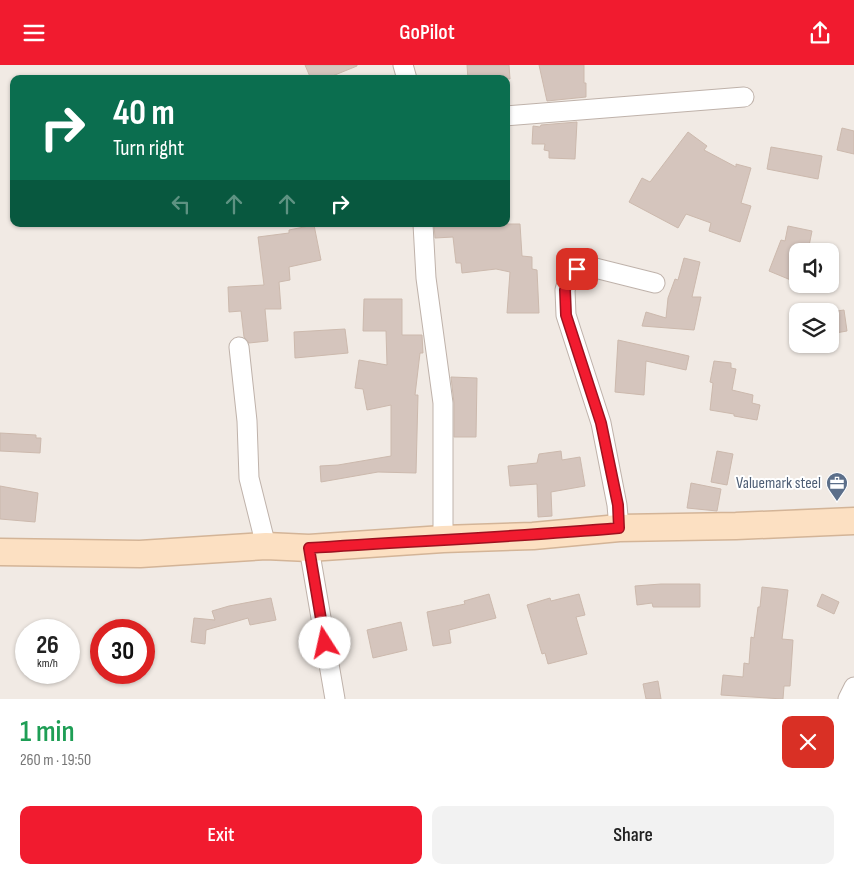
<!DOCTYPE html>
<meta charset="utf-8">
<style>
:root{--surface:#fff;--page:#f2f2f2;--text:#222;--muted:#767676;--accent:#f11b2f}
body{margin:0;font-family:"Sofia Sans Condensed",sans-serif;background:var(--page);color:var(--text);height:100vh;display:flex;flex-direction:column;font-size:19px;white-space:nowrap}
*{box-sizing:border-box;margin:0}
p{font-size:16px;color:var(--muted)}
.icon{flex:none;width:28px;height:28px;fill:none;stroke:currentColor;stroke-width:2;stroke-linecap:round;stroke-linejoin:round}
.map{position:relative;height:634px;overflow:hidden}
.sheet{display:flex;flex-direction:column;background:var(--surface);flex:1}
.sheet>*{flex:none}
.hud{position:absolute;left:10px;top:10px;width:500px;height:152px;border-radius:10px;box-shadow:0 1px 4px #0004;background:#0b6e4f;color:#fff;overflow:hidden}
.buttons{position:absolute;left:789px;top:178px;display:grid;gap:10px}
.buttons a{display:grid;place-items:center;width:50px;height:50px;border-radius:10px;background:var(--surface);box-shadow:0 1px 4px #0004;font-size:25px}
.speed{position:absolute;left:15px;top:554px;display:flex;gap:10px;font-size:25px;font-weight:700;text-align:center}
.speed>*{display:grid;place-content:center;width:65px;height:65px;border-radius:50%;background:var(--surface);box-shadow:0 1px 4px #0004;line-height:1}
.speed small{font-size:12px;font-weight:400}
.speed .limit{border:8px solid #d22;background:#fff;color:#111}
.pin{position:absolute;display:grid;place-items:center;width:42px;height:42px;color:#fff;margin:-21px;border-radius:10px;box-shadow:0 2px 8px #0006}
.me{position:absolute;width:55px;margin:-28px;rotate:350deg;stroke-linejoin:round;filter:drop-shadow(0 0 4px #0008)}
.turn{display:flex;align-items:center;gap:18px;height:105px;padding:0 20px;font-size:22px}
.turn .icon{width:65px;height:65px;stroke-width:2.5}
.turn b{display:block;font-size:35px;line-height:42px}
.lanes{display:flex;align-items:center;height:48px;padding:0 20px;background:#0003;justify-content:center;gap:25px;direction:ltr}
.lanes .off{opacity:.35}
.round{display:grid;place-items:center;flex:none;width:52px;height:52px;border-radius:10px;background:var(--page)}
.overview{display:flex;align-items:center;justify-content:space-between;height:85px;padding:0 20px}
h1{font-size:30px;font-weight:600;line-height:38px;color:#1e9e55}
.action{display:flex;gap:10px;margin-top:auto;padding:10px 20px}
.action a{flex:1;height:58px;border-radius:10px;background:var(--accent);color:#fff;font-size:20px;font-weight:600;line-height:58px;text-align:center}
.action a+a{background:var(--page);color:var(--text)}
header{display:flex;justify-content:space-between;align-items:center;height:65px;padding:0 20px;background:var(--accent);color:#fff;font-size:22px;font-weight:600}
.map>svg:first-child{display:block}
.building{fill:#d5c5bd;stroke:#ccb9ad}
.lines{fill:none;stroke-linecap:round;stroke-linejoin:round}
.street-casing{stroke:#bfb2aa;stroke-width:21}
.secondary-casing{stroke:#d3b497;stroke-width:29}
.street{stroke:#fff;stroke-width:19}
.secondary{stroke:#fce0c2;stroke-width:26}
.route-casing{stroke:#9d121f;stroke-width:12}
.route{stroke:#f11b2f;stroke-width:9}
.labels{text-anchor:middle;dominant-baseline:central;stroke-width:4;stroke-linejoin:round;paint-order:stroke}
.service-label{font-size:16px;fill:#4e5e75;stroke:#fff;text-anchor:end}
</style>
<header><svg class="icon" aria-label="menu" viewBox="0 0 24 24"><path d="M4 6h16M4 12h16M4 18h16"/></svg>GoPilot<svg class="icon" aria-label="share" viewBox="0 0 24 24"><path d="M12 15V3M7 8l5-5 5 5M5 13v7h14v-7"/></svg></header>
<div class="map">
<svg width="854" height="634" viewBox="0 0 854 634">
<rect width="100%" height="100%" fill="#f1eae4"/>
<!-- building -->
<path class="building" d="M305,0H357V1L325,14H311Z
M467,0H509L510,14H468Z
M539,0H584V18H586V32L547,36Z
M577,57L575,94L549,93V86L544,85L545,79H532L533,61L540,62L541,60Z
M842,63L854,66V89L837,85Z
M688,67L707,81L704,85L736,102V99L751,103L741,138L751,141L740,177L709,166L711,158L686,149L678,163L629,137L642,113L650,117Z
M771,82L822,91L818,114L767,104Z
M434,159H520L522,191L532,192V204L537,205L539,248H507L510,207L496,204L462,208L461,198H456L453,172L435,173Z
M314,160L321,195L289,202L290,215L279,217L281,244H265L268,276L249,278L244,272L241,246L229,247L228,222L264,220L258,172L289,168V165Z
M788,161L812,166L808,186H798V218L769,206L781,175L785,176Z
M684,193L700,197L692,232H701L694,265L642,261L646,247L666,253L668,233L675,214L678,215Z
M364,234H402V270H422L423,288H420L415,330H418L416,408L378,407L321,417L320,401L338,400L391,391V340L367,345L363,324L355,323L359,295L387,300L386,266H363Z
M844,245L847,266L830,269V247Z
M345,264L348,288L295,293L294,267Z
M618,275L689,291L686,305L646,296L644,330L615,327Z
M714,296L731,298V303L736,304L732,325L753,330L752,338L760,340L757,355L734,351V349L710,345L713,318L710,317Z
M451,312L477,313L476,372H454V338Z
M0,368L36,370V373H41L40,388L0,386Z
M561,386L562,395L580,392L585,421L551,427L552,451L538,452L537,419L510,421L508,401L537,398L539,389Z
M717,386L733,389L727,420L711,417Z
M691,418L721,424L717,446L687,443Z
M0,421L38,428L35,457L0,454Z
M661,519H700V542H653L652,538L637,540L635,521Z
M762,522L788,525L782,574L793,575L790,621H784L783,634L721,630L723,610L743,612L744,598L749,599L751,572L754,573L758,542H760Z
M489,529L496,553L449,565L451,578L433,581L427,547L465,539L464,536Z
M579,529L585,550L576,552L587,589L548,599L545,588L542,589L527,540L550,533L551,536Z
M822,529L839,537L834,549L817,541Z
M271,533L276,555L250,560L248,553L206,565L205,579L191,577L194,553L215,555L212,546L229,541Z
M401,557L407,585L373,593L367,565Z
M658,616L661,634H646L643,619Z"/>
<g class="lines">
<!-- street casing -->
<g class="street-casing">
<path id="street" d="M403,0L407,14
M506,51L744,32
M423,159L426,213L443,338V474
M239,282L247,356L249,413L266,481
M619,463L617,440L601,358L566,250L565,225L569,211L577,204L591,202L655,218
M309,483L335,634
M848,634L854,622"/>
</g>
<!-- secondary casing -->
<g class="secondary-casing">
<path id="secondary" d="M0,487L140,489L266,481L309,483L443,474L533,471L619,463L736,461L854,456"/>
</g>
<!-- street -->
<use href="#street" class="street"/>
<!-- secondary -->
<use href="#secondary" class="secondary"/>
</g>
<g class="lines">
<!-- route casing -->
<g class="route-casing">
<path id="route" d="M325,578L309,483C412,476 516,472 619,463L618,440L601,358L566,250L565,225L569,211L577,204"/>
</g>
<!-- route -->
<use href="#route" class="route"/>
</g>
<!-- icons -->
<defs>
<g id="office-pin" transform="scale(1.125)"><path d="M0 17L-7.5 6A9.5 9.5 0 1 1 7.5 6Z" fill="#5c6f8a" stroke="#fff"/><path d="M-6-3h4V-5.5h4V-3h4V5H-6ZM-1-4.5V-3h2v-1.5ZM-6 0V1H6V0Z" fill="#fff"/></g>
</defs>
<g fill-rule="evenodd">
<use href="#office-pin" x="837" y="418"/>
</g>
<g class="labels">
<!-- service labels -->
<g class="service-label">
<text x="821" y="418">Valuemark steel</text>
</g>
</g>
</svg>
<div class="buttons">
<a><svg class="icon" aria-label="sound" viewBox="0 0 24 24"><path d="M4 9h4l5-4v14l-5-4H4zM17 9q2 3 0 6"/></svg></a>
<a><svg class="icon" aria-label="layers" viewBox="0 0 24 24"><path d="M12 4l9 5-9 5-9-5zM3 14l9 5 9-5"/></svg></a>
</div>
<div class="speed"><div>26<small>km/h</small></div><div class="limit">30</div></div>
<div class="pin" style="left:577px;top:204px;background:#d93025"><svg class="icon" aria-label="arrive" viewBox="0 0 24 24"><path d="M6 21V4h12l-3 4 3 4H6"/></svg></div>
<svg class="me" style="left:325px;top:578px" viewBox="-20 -20 40 40"><circle r="19" fill="#fff"/><path d="M0-13L10 11 0 6-10 11z" fill="#f11b2f"/></svg>
<div class="hud">
<div class="turn"><svg class="icon" aria-label="right" viewBox="0 0 24 24"><path d="M7 20v-9h11M14 6l5 5-5 5"/></svg><div><b>40 m</b>Turn right</div></div>
<div class="lanes"><svg class="icon off" aria-label="left" viewBox="0 0 24 24"><path d="M17 20v-9H6M10 6l-5 5 5 5"/></svg><svg class="icon off" aria-label="ahead" viewBox="0 0 24 24"><path d="M12 20V5M6 11l6-6 6 6"/></svg><svg class="icon off" aria-label="ahead" viewBox="0 0 24 24"><path d="M12 20V5M6 11l6-6 6 6"/></svg><svg class="icon" aria-label="right" viewBox="0 0 24 24"><path d="M7 20v-9h11M14 6l5 5-5 5"/></svg></div>
</div>
</div>
<section class="sheet">
<div class="overview"><div><h1>1 min</h1><p>260 m · 19:50</p></div><a class="round" style="background:#d93025;color:#fff"><svg class="icon" aria-label="close" viewBox="0 0 24 24"><path d="M6 6l12 12M18 6L6 18"/></svg></a></div>
<div class="action"><a>Exit</a><a>Share</a></div>
</section>
